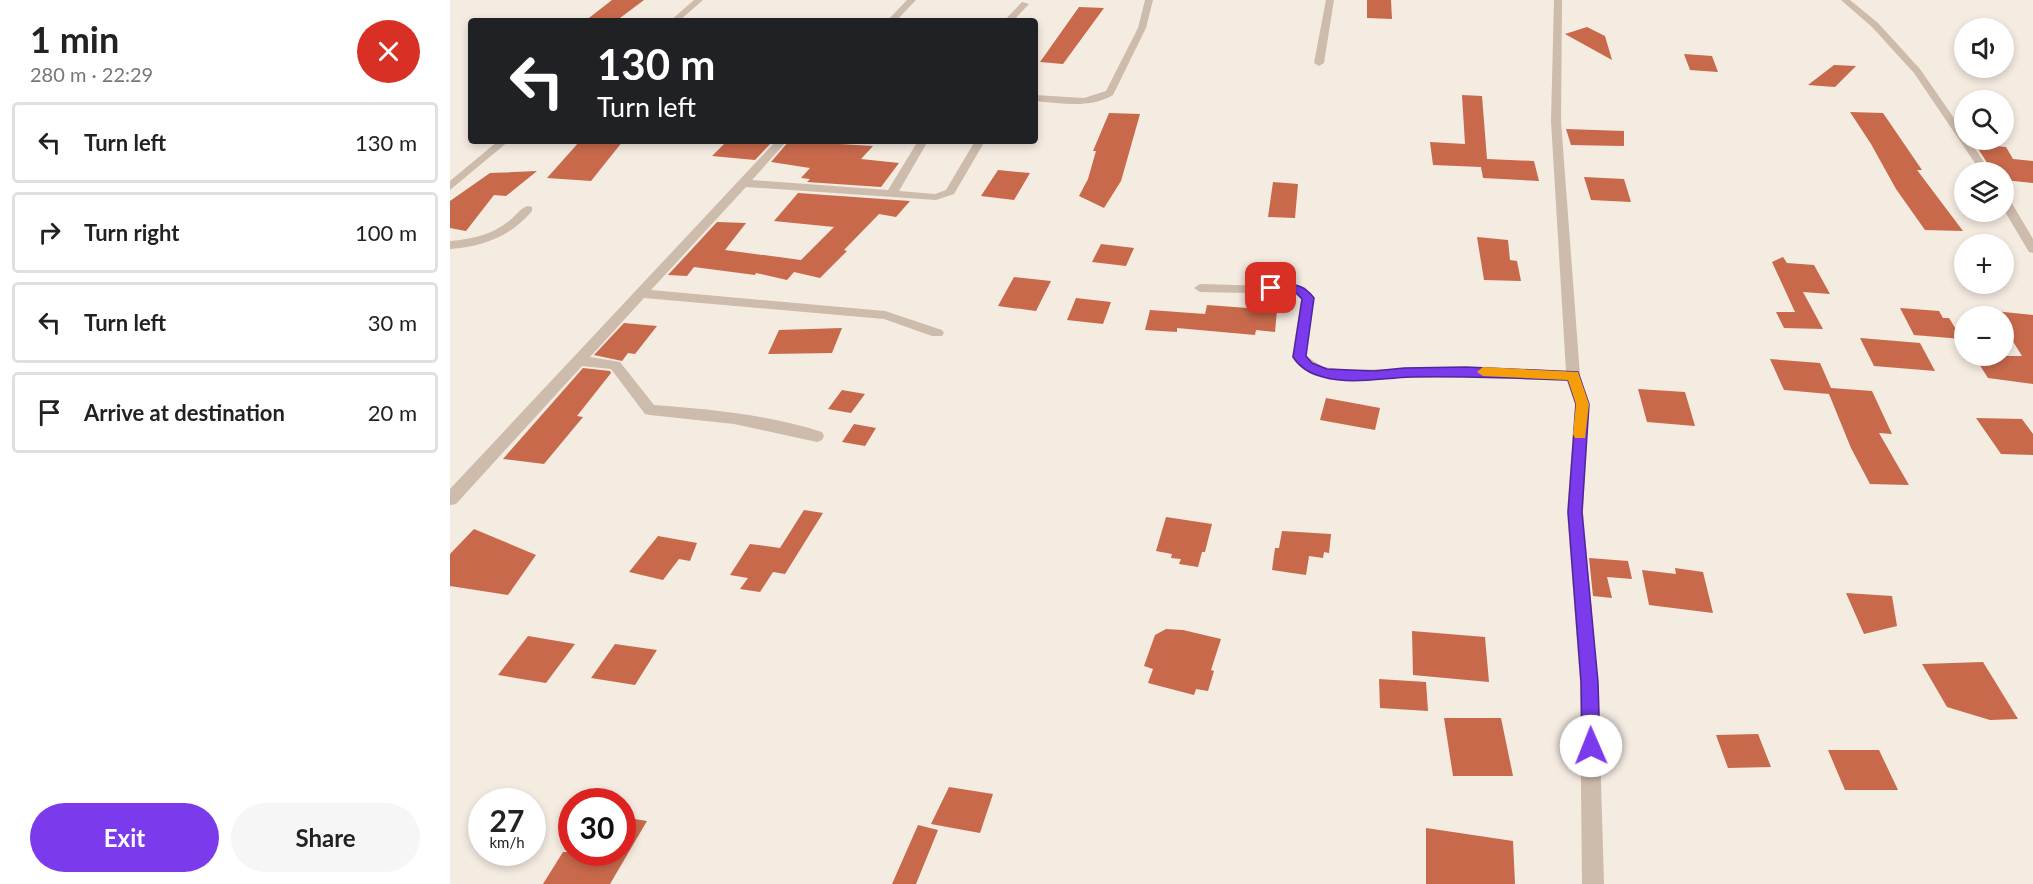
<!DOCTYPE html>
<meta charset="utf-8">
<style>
:root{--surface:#fff;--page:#f6f6f6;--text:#222;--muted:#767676;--line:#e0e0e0;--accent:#7c3aed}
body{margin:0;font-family:Lato,sans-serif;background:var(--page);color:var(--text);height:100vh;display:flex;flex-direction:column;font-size:22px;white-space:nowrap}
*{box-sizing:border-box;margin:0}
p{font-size:20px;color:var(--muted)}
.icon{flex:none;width:33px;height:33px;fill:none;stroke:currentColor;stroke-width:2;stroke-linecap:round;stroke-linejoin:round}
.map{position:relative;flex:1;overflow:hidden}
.details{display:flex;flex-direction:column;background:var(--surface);width:450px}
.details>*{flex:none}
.hud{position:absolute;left:18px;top:18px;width:570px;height:126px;border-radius:6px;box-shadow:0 3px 9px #0003;background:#202124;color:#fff;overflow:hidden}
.buttons{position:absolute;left:1504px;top:18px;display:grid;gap:12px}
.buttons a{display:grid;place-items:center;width:60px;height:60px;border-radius:50%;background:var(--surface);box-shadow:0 3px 9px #0003;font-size:30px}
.speed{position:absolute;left:18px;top:788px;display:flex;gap:12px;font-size:30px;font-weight:700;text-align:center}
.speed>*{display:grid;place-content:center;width:78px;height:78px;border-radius:50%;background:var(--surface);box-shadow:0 3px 9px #0003;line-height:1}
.speed small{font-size:15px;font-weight:400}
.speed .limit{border:9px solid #d22;background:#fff;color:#111}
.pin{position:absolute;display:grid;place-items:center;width:51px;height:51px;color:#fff;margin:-26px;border-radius:12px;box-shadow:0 3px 9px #0006}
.me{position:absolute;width:66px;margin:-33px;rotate:359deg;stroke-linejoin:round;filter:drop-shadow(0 0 4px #0008)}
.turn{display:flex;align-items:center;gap:21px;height:126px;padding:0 30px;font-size:27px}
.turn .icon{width:78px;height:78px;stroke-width:2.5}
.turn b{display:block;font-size:42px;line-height:51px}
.round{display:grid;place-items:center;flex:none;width:63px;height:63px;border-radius:32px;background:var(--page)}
.summary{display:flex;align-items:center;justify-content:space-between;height:102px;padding:0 30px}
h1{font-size:36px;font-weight:700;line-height:45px}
.primary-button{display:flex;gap:12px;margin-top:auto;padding:12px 30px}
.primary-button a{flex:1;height:69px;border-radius:36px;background:var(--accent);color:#fff;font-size:24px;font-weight:700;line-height:69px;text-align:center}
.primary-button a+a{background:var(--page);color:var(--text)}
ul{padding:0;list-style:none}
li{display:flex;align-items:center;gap:18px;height:81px;margin:0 12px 9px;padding:0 18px;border:3px solid var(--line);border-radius:6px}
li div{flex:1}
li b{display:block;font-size:22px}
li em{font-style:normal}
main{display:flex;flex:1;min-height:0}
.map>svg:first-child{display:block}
.building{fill:#c8694b}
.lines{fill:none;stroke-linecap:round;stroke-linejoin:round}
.street{fill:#cdbbac;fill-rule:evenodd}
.route{fill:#7c3aed;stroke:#51269a;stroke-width:1.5}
.slow{fill:#f59e0b}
</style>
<main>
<section class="details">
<div class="summary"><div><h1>1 min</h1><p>280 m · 22:29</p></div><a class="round" style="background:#d93025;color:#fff"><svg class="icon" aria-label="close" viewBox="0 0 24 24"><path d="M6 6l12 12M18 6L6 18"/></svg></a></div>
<ul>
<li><svg class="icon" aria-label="left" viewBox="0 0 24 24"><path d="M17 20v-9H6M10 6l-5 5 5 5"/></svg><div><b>Turn left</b></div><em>130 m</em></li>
<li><svg class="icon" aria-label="right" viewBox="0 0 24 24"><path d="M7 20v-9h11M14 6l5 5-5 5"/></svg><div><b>Turn right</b></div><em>100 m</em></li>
<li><svg class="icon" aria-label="left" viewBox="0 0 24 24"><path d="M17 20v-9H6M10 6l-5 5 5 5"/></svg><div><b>Turn left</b></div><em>30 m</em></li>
<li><svg class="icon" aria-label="arrive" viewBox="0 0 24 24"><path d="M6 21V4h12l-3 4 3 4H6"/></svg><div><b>Arrive at destination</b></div><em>20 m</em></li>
</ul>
<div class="primary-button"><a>Exit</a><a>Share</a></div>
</section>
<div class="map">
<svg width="1583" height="884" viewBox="0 0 1583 884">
<rect width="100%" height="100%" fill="#f4ebe1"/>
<!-- building -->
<path class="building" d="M162,0H194L166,21H135Z
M917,0H941L942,19L917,18Z
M629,7L654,8L613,64L590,62Z
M1137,27L1155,36L1162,60L1115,34Z
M1234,54L1262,56L1268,72L1240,70Z
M1384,65L1406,66L1385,87L1358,85Z
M1012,95L1032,96L1037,159L1084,161L1089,181L1033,178L1031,167L983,165L980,142L1015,144Z
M1400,112L1433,113L1472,170H1467L1513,231L1475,230L1446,189L1421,144Z
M659,113L690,114L671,181L654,208L629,196L638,179L646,151H643Z
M1116,129L1174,131V146L1121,145Z
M130,141H173L141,181L97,178Z
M277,141H323L305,160L262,156Z
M339,141L423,146L411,159L449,163L431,187L357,182L360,179L351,178L360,168L321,162Z
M1525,144L1556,147L1563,159L1583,161V183L1554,180V172H1543Z
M548,170L580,173L564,200L531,196Z
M87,171L56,196L44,195L16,231L0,228V201L40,173Z
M1134,177L1174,179L1181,202L1141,200Z
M823,182L848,184L845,218L818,217Z
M348,193L460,201L446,217L429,214L394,250L397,251L370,278L344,272L337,280L306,273L305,275L244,267L237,276L218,275L267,222L296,223L275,250L351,260L384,227L324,221Z
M1027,237L1058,240L1060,260L1067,261L1071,281L1034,280Z
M651,244L684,248L676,266L642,262Z
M1333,257L1337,263L1364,265L1380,294L1353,292L1373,329L1334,328L1326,312H1345L1322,262Z
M564,277L601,281L586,311L548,306Z
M626,298L661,302L653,324L617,320Z
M757,305L827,310L825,332L806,330L805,335L727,328V332L695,330L700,310L755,314Z
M1450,308L1489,311L1493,318H1499L1512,339L1464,335Z
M1544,311L1583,315V384L1538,378L1524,356H1572L1554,327V316H1548Z
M174,323L207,326L185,354L178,353L172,361L144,355Z
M392,328L382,353L318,354L329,330Z
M1410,338L1470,343L1485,371L1424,366Z
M1320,359L1370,363L1381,388L1422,391L1442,434L1429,433L1459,485L1420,484L1401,448L1379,394L1334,390Z
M133,368L160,371L161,373L127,416L133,417L94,464L53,459Z
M1188,389L1235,392L1245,426L1197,422Z
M392,390L415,394L401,413L378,409Z
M876,398L930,408L925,430L870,420Z
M1526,418L1572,419L1583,434V455L1551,454Z
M404,424L426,428L415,446L392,442Z
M354,510L373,513L335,574L323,572L310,592L290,589L298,578L280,575L300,544L330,548Z
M716,517L762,524L755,552H752L748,567L729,564L731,559L721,558L722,554L706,551Z
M24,529L86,555L58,595L0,586V554Z
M832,531L881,534L879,553L874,552L873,558L859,556L856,575L822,570L825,548H829Z
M208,536L247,543L240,561L229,559L213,580L179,572Z
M1139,558L1178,561L1182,579L1157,577L1162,598L1143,596Z
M1225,568L1253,572L1263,613L1199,605L1192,570L1226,574Z
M1396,593L1442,596L1447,626L1414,634Z
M716,629L733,630L771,639L761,670L764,671L758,691L746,689L744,695L698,683L703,669L694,666L705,635Z
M962,631L1035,637L1039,682L963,675Z
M78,636L125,644L96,683L48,675Z
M165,644L207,650L185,685L141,678Z
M1533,662L1568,719L1540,720L1497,707L1472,664Z
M929,679L976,682L978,711L930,708Z
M994,718H1051L1063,776H1003Z
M1308,734L1321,767L1278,768L1266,735Z
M1378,750H1429L1448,790H1395Z
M499,787L543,794L530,833L481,824Z
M172,817L197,821L160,884H93L113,852H172Z
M468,825L488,830L466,884H442Z
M976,828L1063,841L1065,884H976Z"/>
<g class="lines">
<!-- street -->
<path class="street" d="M244,0H253L229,21H220Z
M457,0H466L446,21H437Z
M695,0H703L696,28L663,95C639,109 612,103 585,101V95L634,98L656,91L688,28Z
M876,0H884L874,63L869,66L864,63Z
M1104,0H1112L1111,121L1130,376L1139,404L1133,512L1148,682L1154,884H1132L1130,682L1117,512L1125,404L1117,381L1020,377L886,379L860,373L842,357L851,299L847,294L750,292L744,288L750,284L855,287L864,298L856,356L873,367L896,370L1020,367L1116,371L1101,121Z
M1391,0H1400L1428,23L1470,69L1515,134V140H1519L1541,172H1531L1464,73L1422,27Z
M572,2L579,4L563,21H554Z
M48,141H59L0,190V181Z
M326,141H337L302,180L438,190L468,141H478L449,191L485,194L496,190L525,141H535L504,194L486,200L296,187L201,290L435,311L492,330L494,333L492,336H482L434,319L194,298L140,357L170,362L204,405C260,409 319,415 372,432L374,436L372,440L367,442L284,424L200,415L195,414L161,369L132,366L6,504L0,505V489Z
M1554,197L1560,200L1583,239V253L1579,252L1554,210Z
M78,206L82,207V211C60,237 33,246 0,249V241C22,239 42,235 59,221C66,216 70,208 78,206Z"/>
</g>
<!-- route -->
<path class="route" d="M821,284C840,284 852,282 864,298L856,356L862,363L877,369L924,371L954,368L1016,367L1128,372L1139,404L1132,512L1148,682L1150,746L1147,752L1141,755L1134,752L1132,746L1131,682L1118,512L1126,404L1118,380C1066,378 1013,376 961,377C932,378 901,385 873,377C861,374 850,368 843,357L852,299L844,291L817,290V285Z"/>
<!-- slow -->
<path class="slow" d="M1033,367L1128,372L1139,404L1135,438H1125L1123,434L1126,404L1118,380L1033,376L1027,372Z"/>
</svg>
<div class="buttons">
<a><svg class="icon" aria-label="sound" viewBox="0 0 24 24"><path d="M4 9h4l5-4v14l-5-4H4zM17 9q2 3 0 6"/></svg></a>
<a><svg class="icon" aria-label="search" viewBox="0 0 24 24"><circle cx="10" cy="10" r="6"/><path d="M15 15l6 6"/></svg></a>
<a><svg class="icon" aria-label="layers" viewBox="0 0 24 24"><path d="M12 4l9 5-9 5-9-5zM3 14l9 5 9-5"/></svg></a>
<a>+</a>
<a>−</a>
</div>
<div class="speed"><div>27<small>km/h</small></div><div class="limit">30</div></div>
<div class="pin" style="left:821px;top:288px;background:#d93025"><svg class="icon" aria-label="arrive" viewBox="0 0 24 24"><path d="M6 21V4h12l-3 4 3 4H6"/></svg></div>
<svg class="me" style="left:1141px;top:746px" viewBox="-20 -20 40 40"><circle r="19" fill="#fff"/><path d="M0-13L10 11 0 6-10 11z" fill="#7c3aed"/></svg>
<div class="hud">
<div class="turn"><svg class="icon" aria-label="left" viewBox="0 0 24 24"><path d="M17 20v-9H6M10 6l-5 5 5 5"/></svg><div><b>130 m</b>Turn left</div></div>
</div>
</div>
</main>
